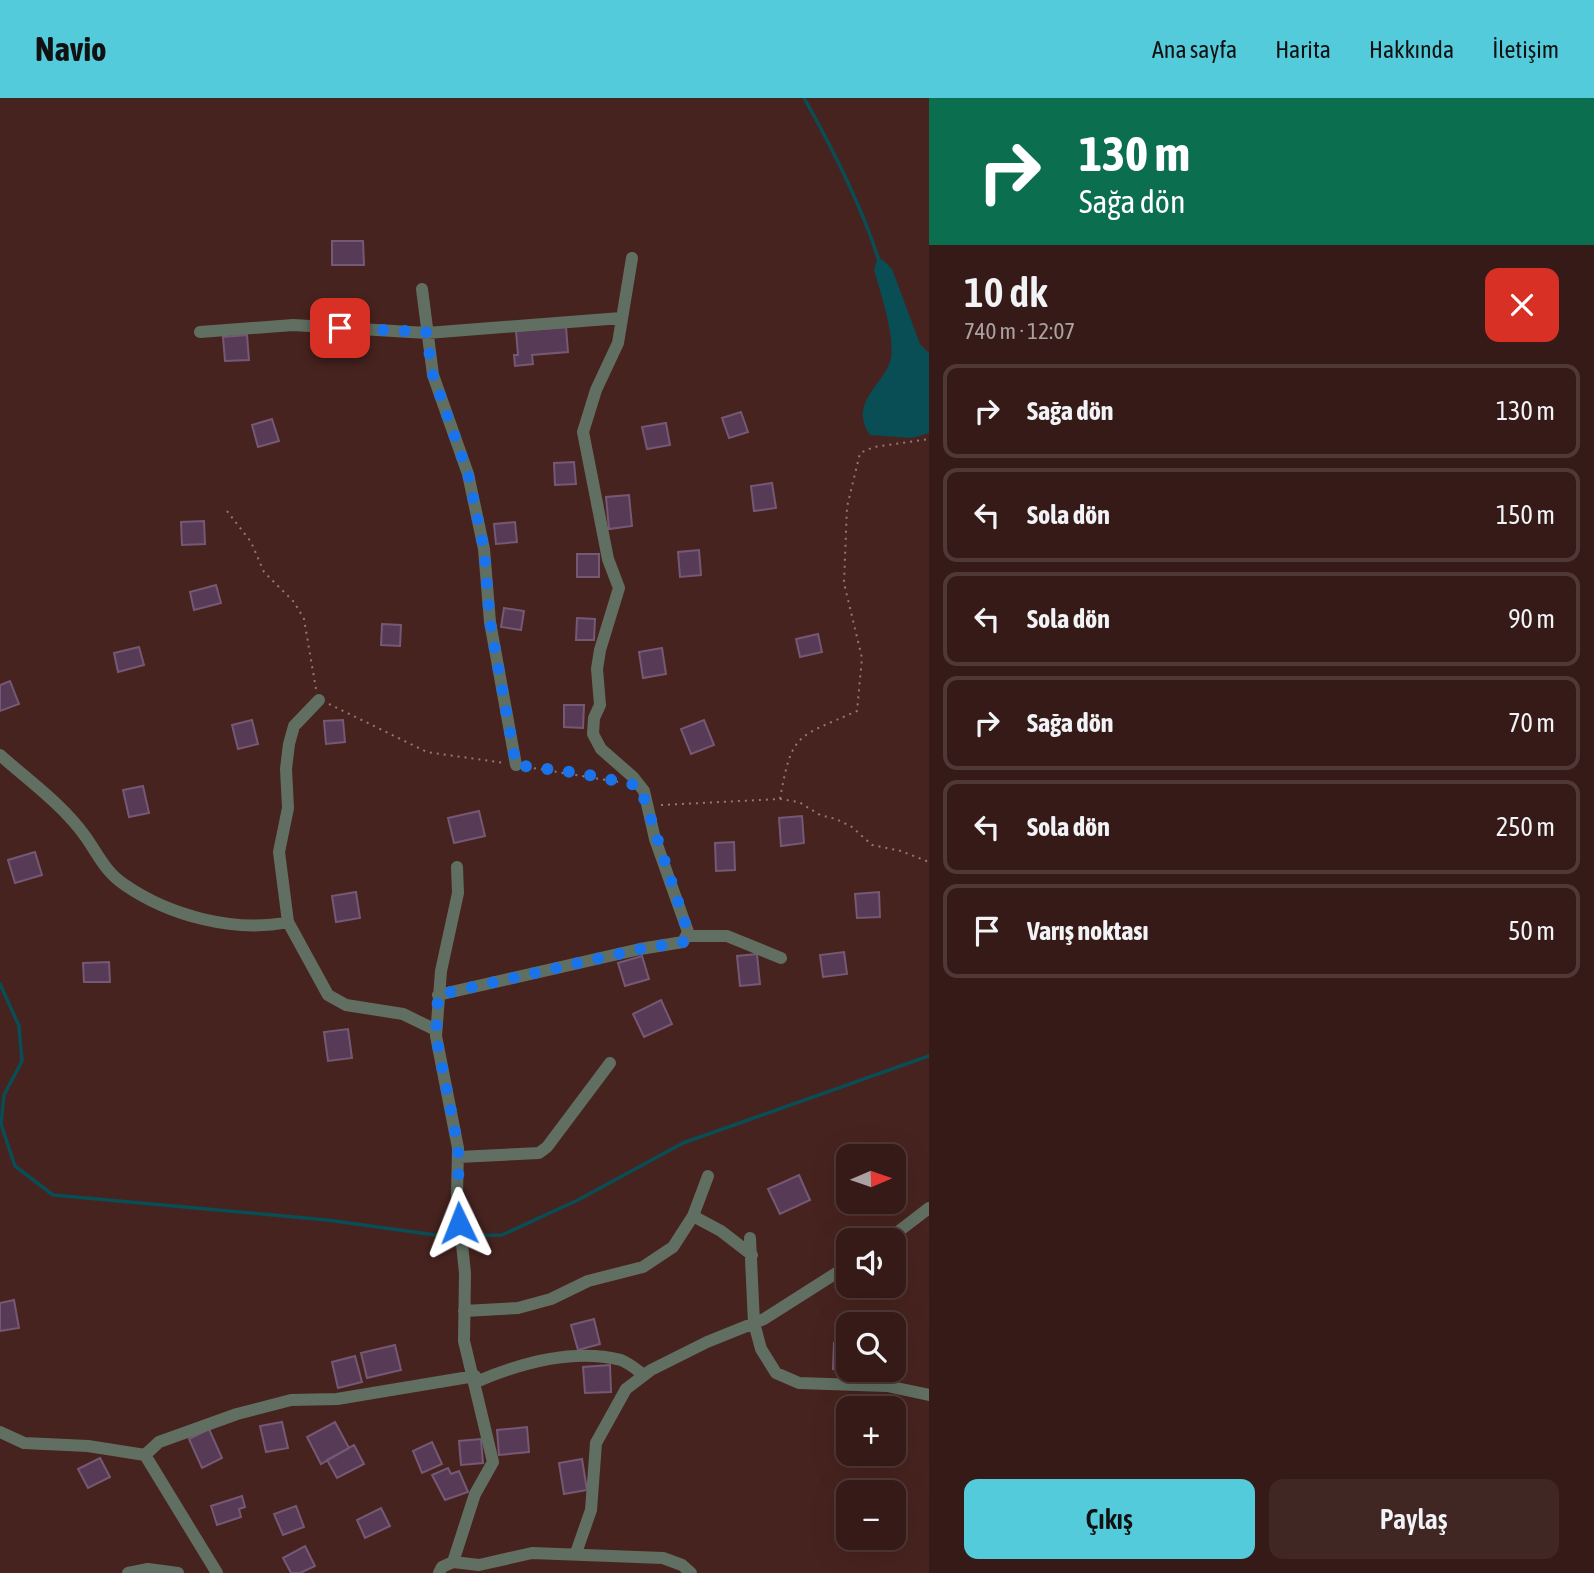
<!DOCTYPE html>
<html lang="tr">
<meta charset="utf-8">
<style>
:root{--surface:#351a17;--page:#402724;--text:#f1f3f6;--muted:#aaa1a1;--line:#4f3836;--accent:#53cbdb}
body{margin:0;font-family:"Asap Condensed",sans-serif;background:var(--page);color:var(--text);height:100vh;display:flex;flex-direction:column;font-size:26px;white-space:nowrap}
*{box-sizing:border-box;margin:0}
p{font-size:23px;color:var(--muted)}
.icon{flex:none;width:38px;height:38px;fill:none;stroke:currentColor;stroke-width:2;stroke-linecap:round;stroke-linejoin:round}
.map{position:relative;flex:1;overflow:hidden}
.side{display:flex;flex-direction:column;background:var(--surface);width:665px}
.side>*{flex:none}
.guide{background:#0b6e4f;color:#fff;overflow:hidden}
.needle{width:46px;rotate:88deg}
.buttons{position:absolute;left:836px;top:1046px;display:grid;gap:14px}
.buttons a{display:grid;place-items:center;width:70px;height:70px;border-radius:14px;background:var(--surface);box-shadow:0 7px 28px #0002,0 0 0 2px var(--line);font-size:35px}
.pin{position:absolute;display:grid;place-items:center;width:60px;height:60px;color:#fff;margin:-30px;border-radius:14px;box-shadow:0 4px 10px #0006}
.me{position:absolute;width:77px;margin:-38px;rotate:358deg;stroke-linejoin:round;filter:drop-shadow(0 0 5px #0008)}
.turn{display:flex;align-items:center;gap:24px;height:147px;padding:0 35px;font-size:32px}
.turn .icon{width:91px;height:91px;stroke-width:2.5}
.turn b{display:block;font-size:49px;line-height:60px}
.round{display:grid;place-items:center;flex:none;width:74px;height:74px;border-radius:14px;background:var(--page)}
.overview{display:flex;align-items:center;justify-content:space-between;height:119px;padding:0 35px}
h1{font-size:42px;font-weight:600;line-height:52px}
.button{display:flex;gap:14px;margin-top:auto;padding:14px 35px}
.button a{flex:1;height:80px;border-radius:14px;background:var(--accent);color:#111;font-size:28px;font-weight:600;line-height:80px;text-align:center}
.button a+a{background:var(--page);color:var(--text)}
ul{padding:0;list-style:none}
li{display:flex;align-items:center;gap:21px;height:94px;margin:0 14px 10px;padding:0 21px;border:4px solid var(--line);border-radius:14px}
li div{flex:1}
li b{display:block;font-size:26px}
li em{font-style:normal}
header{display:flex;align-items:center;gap:42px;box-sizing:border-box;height:98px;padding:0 35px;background:var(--accent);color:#111}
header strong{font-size:33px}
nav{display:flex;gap:38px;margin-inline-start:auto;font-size:24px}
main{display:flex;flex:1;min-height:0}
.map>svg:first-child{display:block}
.water{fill:#094d55}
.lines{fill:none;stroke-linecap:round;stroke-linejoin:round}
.stream{stroke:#094d55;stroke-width:3.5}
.building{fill:#573b56;stroke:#755874;stroke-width:2}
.path{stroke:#977774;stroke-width:2;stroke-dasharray:2 5;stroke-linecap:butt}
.minor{stroke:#616f62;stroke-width:12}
.route{stroke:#1a73e8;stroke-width:12;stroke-dasharray:0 21.6}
</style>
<header>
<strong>Navio</strong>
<nav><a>Ana sayfa</a><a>Harita</a><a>Hakkında</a><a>İletişim</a></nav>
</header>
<main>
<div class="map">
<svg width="929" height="1475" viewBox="0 0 929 1475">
<rect width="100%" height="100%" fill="#47231f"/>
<!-- water -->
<path class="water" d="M882,161L892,171L920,246L929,255V335L912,340L870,337C849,305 881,289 890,264C897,244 880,192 874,172L877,162Z"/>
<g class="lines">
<!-- stream -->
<path class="stream" d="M804,0C834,53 862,108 880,166
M0,886L19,928L22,963L4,997L1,1026L15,1068L53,1097L327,1122L443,1138L502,1137L578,1102L683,1045L929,958"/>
</g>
<!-- building -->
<path class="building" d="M332,143H363L364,167H332Z
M566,229L568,254L532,257L533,266L515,268L514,257H518L516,233Z
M247,237L249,262L225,263L223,239Z
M741,314L748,334L729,340L722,320Z
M272,321L279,343L258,349L252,327Z
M666,325L670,347L647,351L642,329Z
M574,364L576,386L555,387L554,365Z
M772,385L776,410L754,413L751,388Z
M629,397L632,428L609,431L606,399Z
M204,423L205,446L182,447L181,424Z
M515,424L517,444L496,446L494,426Z
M699,452L701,477L680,479L678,454Z
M577,456H599V479H577Z
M216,487L221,505L194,512L190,494Z
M504,510L524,513L521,532L501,529Z
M577,520L595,521L594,542H576Z
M382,526L401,527L400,548L381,547Z
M818,536L822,554L800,559L796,541Z
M139,549L144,567L118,574L114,555Z
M662,550L666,576L643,580L639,554Z
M10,583L19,606L0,613V587Z
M564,607H584L583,630L564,629Z
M252,622L258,646L238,651L232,627Z
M343,622L345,644L326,646L324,623Z
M704,622L714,647L691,656L681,631Z
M143,688L149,715L129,719L123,692Z
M479,713L485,738L454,745L448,720Z
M802,718L804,745L781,748L779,720Z
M734,744L735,772L716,773L715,745Z
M35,754L42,777L15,785L8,762Z
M356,794L360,820L336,824L332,798Z
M879,794L880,819L857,820L855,796Z
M844,854L847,876L823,879L820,857Z
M757,856L760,886L740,888L737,858Z
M642,858L649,881L625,888L618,865Z
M109,864L110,884H84L83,865Z
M661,902L672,926L644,939L633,916Z
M348,931L352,960L328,963L324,934Z
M799,1077L810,1102L780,1116L768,1091Z
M14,1202L19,1230L0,1233V1205Z
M594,1221L600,1246L578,1252L571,1227Z
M834,1245H849V1272L833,1271Z
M395,1247L401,1272L367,1280L361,1255Z
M355,1258L362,1284L338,1290L332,1264Z
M610,1267L611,1294L585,1295L583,1269Z
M282,1324L288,1350L266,1354L260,1328Z
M335,1324L349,1350L321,1366L307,1339Z
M527,1329L529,1354L499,1357L497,1332Z
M209,1331L222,1360L202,1370L189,1341Z
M481,1341L483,1365L461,1367L459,1343Z
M432,1344L442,1366L422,1375L413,1353Z
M354,1347L364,1366L337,1380L327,1362Z
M100,1360L110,1379L88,1390L78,1371Z
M582,1361L587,1392L564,1396L559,1365Z
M448,1370L451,1376L459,1373L468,1394L445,1402L432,1377Z
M242,1398L245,1409L239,1411L241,1419L217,1427L211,1408Z
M296,1408L304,1429L283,1437L274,1416Z
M381,1410L390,1428L365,1440L357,1422Z
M305,1448L315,1468L300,1475H291L283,1460Z"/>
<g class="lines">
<!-- path -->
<path class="path" d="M227,413L251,444L264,474L294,504L304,521L316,591
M329,606L427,654L504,665
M527,669L618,684
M780,701C792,633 797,640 857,613L862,560L844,485L847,409L860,355L874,349L929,341
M661,707L780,701L799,704L820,717L836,721L852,729L872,747L901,753L929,764"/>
<!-- minor -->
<path class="minor" d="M422,191L433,277L468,376L484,451L490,524L516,667
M200,234L293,227L427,235L621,220
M319,602L294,628L289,646L286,671L288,710L279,754L288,824L328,897L346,907L403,916L436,932
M0,657C28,682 63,707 85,738C98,756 105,774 125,787C170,818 235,835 288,824
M686,838H727L781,860
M438,897L640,851L683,844L688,834L655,741L644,693L633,679L601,651L593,636L594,620L600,607L597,571L600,552L619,490L608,461L583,334L596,292L618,245L632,160
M459,1059L539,1055L547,1049L610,965
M693,1118L721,1133L752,1157
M750,1140L754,1225L761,1251L776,1275L799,1285L887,1288L929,1297
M886,1143L929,1110
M464,1213L518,1210L551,1201L588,1183L643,1169L673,1149L693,1118L708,1078
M476,1284C520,1265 573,1250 621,1262C629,1265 637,1272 644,1277
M0,1334L24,1345L88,1348L145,1357L159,1344L237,1316L291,1302L337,1301L475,1278
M145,1357L217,1475
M576,1455L591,1412L596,1345L626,1291L651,1272L707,1244L764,1221L849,1167
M453,1464L475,1396L493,1364L464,1243L465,1175L457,1098L458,1050L436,938L441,873L458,795L457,769
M128,1475L148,1471L178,1475
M439,1475L442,1469L453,1464L479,1467L532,1455L663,1460L682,1467L691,1475"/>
</g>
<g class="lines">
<!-- route -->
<path class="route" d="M340,230L426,234L433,277L468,376L484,451L490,524L516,667L579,675L640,688L688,834L683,844L640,851L438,897L436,938L458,1049L459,1125"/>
</g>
</svg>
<div class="buttons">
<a><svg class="needle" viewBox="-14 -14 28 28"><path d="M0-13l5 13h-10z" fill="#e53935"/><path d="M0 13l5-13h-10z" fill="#aaa1a1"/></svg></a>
<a><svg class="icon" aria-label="sound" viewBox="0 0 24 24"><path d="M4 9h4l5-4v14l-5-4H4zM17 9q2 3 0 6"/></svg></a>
<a><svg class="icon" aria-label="search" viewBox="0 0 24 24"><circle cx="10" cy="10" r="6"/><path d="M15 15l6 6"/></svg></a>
<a>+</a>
<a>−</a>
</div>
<div class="pin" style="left:340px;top:230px;background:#d93025"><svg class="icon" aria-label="arrive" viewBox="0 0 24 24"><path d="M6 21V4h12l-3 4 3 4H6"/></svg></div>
<svg class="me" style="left:459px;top:1125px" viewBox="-20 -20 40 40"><path d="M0-17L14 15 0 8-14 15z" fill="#1a73e8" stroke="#fff" stroke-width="4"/></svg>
</div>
<section class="side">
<div class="guide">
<div class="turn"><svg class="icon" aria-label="right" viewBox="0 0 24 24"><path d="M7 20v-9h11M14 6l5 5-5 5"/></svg><div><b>130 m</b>Sağa dön</div></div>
</div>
<div class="overview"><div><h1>10 dk</h1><p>740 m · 12:07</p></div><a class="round" style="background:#d93025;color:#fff"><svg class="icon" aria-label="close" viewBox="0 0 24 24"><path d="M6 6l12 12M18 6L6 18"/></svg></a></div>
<ul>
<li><svg class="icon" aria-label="right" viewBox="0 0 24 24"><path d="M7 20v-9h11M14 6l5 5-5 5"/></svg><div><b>Sağa dön</b></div><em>130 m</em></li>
<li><svg class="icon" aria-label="left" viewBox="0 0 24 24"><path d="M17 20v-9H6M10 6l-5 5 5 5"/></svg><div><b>Sola dön</b></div><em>150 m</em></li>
<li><svg class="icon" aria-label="left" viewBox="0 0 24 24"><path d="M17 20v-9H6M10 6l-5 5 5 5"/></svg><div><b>Sola dön</b></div><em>90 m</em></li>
<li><svg class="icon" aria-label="right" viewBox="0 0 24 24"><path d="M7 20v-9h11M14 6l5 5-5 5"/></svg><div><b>Sağa dön</b></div><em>70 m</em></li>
<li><svg class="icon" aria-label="left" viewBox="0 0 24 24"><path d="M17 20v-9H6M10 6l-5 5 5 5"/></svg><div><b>Sola dön</b></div><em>250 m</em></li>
<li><svg class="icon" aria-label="arrive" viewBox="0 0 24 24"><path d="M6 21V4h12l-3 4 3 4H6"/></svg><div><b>Varış noktası</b></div><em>50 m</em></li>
</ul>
<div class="button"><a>Çıkış</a><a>Paylaş</a></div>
</section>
</main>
